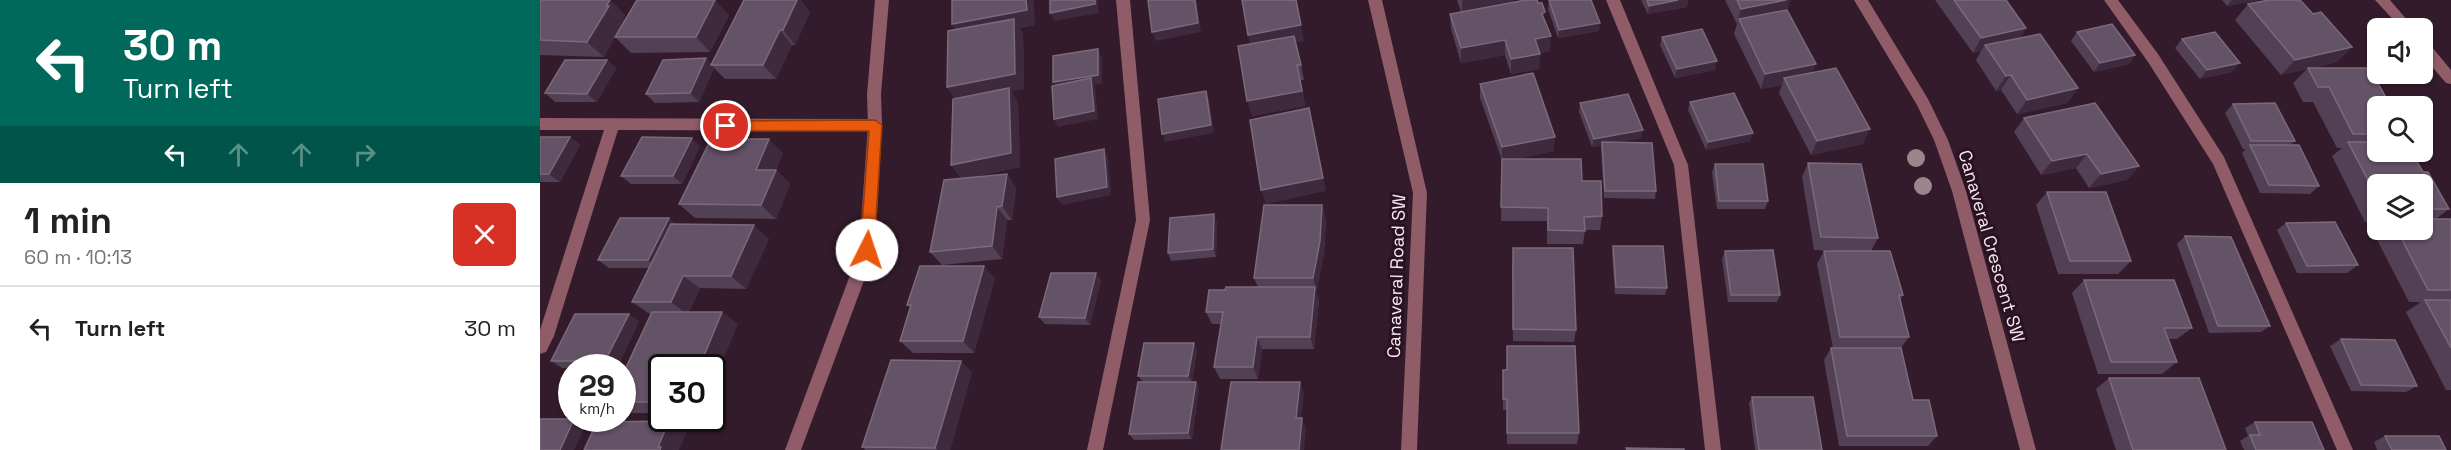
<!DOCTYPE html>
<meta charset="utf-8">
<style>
:root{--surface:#fff;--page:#f2f2f2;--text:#222;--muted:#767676;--line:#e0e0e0}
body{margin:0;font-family:"Space Grotesk",sans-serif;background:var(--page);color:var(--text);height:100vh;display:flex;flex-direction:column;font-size:22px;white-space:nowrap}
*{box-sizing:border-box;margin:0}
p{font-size:20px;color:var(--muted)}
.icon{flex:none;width:33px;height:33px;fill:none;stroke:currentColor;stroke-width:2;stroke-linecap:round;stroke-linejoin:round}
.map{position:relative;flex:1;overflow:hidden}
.panel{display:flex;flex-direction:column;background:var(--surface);width:540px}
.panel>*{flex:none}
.banner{background:#00695c;color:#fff;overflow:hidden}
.fabs{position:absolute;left:1827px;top:18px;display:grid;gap:12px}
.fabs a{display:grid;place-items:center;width:66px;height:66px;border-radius:9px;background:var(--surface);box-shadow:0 2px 4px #0004;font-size:30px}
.speed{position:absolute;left:18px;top:354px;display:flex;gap:12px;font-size:30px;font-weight:700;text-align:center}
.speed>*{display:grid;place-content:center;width:78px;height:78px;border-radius:50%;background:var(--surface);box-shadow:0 2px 4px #0004;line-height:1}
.speed small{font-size:15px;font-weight:400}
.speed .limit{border:3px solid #111;border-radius:9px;background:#fff;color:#111}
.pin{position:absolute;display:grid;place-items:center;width:51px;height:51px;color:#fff;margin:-26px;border:3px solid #fff;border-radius:50%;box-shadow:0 2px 6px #0007}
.me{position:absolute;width:66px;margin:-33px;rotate:4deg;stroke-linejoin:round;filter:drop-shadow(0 0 4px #0008)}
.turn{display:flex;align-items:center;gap:21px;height:126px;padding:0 24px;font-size:27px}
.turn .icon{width:78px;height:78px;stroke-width:2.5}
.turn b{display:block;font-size:42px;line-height:51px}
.lanes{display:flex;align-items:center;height:57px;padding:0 24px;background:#0003;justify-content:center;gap:30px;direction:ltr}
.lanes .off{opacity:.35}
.round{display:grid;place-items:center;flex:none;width:63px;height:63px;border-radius:9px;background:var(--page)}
.head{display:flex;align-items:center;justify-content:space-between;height:102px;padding:0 24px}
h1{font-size:36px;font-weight:700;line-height:45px}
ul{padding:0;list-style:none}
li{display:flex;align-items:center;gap:18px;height:84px;padding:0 24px;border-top:2px solid var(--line)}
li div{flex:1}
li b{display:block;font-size:22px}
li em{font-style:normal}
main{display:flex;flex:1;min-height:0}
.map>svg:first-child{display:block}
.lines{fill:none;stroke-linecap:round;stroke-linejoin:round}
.service{fill:#8f5c68;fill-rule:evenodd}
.minor{fill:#8f5c68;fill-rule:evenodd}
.tree{fill:#9c868b}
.wall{fill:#524055}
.shaded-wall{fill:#3e293d}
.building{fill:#645266;stroke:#7b697c;stroke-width:1.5}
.route{fill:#ea580c;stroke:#983908;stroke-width:1.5}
.labels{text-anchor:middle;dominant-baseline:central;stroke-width:6;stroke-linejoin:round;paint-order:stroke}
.street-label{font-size:18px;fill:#f9e8f2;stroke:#291221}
</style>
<main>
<section class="panel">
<div class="banner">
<div class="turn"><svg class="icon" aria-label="left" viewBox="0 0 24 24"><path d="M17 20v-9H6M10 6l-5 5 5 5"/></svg><div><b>30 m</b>Turn left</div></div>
<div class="lanes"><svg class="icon" aria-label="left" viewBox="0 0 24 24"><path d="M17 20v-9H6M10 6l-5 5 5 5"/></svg><svg class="icon off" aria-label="ahead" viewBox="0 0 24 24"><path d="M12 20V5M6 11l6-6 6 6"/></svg><svg class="icon off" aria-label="ahead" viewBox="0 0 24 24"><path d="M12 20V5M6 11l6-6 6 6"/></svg><svg class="icon off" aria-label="right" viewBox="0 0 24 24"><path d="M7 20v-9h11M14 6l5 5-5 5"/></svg></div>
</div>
<div class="head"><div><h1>1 min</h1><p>60 m · 10:13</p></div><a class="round" style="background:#d93025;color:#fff"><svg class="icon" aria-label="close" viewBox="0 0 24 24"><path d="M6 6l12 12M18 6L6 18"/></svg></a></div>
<ul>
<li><svg class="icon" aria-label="left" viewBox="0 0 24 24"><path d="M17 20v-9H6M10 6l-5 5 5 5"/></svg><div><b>Turn left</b></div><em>30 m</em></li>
</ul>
</section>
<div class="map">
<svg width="1911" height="450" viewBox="0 0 1911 450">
<rect width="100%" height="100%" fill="#331b2b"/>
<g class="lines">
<!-- service -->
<path class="service" d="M576,0H590L610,220L563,450H547L596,220Z
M1066,0H1080L1148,165L1181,450H1165L1134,165Z
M1564,0H1578L1618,54L1684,157L1813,450H1797L1673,164L1608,62Z
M0,118L335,119L340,121L342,125L340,129L335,131L78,130L14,336L6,352L0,354V330L64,130H0Z"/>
<!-- minor -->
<path class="minor" d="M335,0H349L341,94L342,125L335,251L261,450H245L319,251L328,125L327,94Z
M828,0H842L887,193L877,450H861L873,193Z
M1314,0H1328L1388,99L1408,140L1426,191L1496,450H1480L1412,191L1394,140L1377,105Z
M1835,0H1850L1874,28H1861Z
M1882,40L1887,41L1911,70V84L1906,83L1882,55Z"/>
</g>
<!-- trees -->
<g class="tree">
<circle cx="1376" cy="158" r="9"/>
<circle cx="1383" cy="186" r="9"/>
</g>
<!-- wall -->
<path class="wall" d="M0,0H70L85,15L83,20L84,21L64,57L0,55Z
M917,0H973V2L1005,20L1010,51L1000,53L999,69L971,74L965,55L921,63L911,29L910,14L921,12Z
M1009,0L1059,31L1018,38L1008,9Z
M1101,0H1148L1147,7L1108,14Z
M1185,0H1250L1247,10L1272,73L1323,144L1271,155L1239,93L1242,85L1221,89L1194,34L1197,24Z
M1395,0H1466L1486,28L1480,38L1538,88L1527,103L1477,114L1461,90L1456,91L1436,60L1441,51L1433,53Z
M1682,0H1719L1687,6Z
M1708,4L1773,14L1812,47L1797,62L1773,68L1838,106V152L1883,172L1909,209L1896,219H1911V390H1906L1866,312L1881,302H1869L1833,232L1838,229L1882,230V184H1838V222H1825L1792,156L1802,148H1797L1773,102H1763L1753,83L1767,69L1741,75L1695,20Z
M270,12L255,45H252L236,79H185L174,68L159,102L115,103L106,94L166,58L171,64Z
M189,15L170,52L91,53L75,37Z
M495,25L479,28L483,34L484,89L471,91L478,103L480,167L427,178L467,174L476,188L472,220H467L462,259L402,265L390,252L421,178L415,99L407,87L415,29Z
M1537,32L1595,55L1589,64L1554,72L1531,41Z
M1122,37L1175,70L1135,78L1120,45Z
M1642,39L1692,72L1660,79L1635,48Z
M764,41L756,42L764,80H761L765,106L712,116L710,44Z
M67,60L76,68L57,102H15L5,93Z
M940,84L1014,151L975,159L1042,181L1062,216L1060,230H1045L1043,244H1007V221H961L962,160L940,98Z
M1150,102L1210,141L1166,150L1148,110Z
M1040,103L1101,138L1078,142L1116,191L1115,199L1064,198L1061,150V146L1052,147L1039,112Z
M1693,104L1755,141L1750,145L1779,186L1770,194L1720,193L1702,153L1706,149H1703L1685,113Z
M1484,118L1599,166L1587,180L1549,188L1536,168L1501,175L1474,132Z
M0,137H30L40,145L20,182H0Z
M160,146L142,184H91L81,176Z
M243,153L236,170L250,184L236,219L155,218L139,204Z
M1268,163L1338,238L1331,251L1363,295L1360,300L1369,337L1361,348L1373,400L1397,436L1388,446H1299L1284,360L1291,348H1293L1277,264L1284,251H1303L1274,250L1262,177Z
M1175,164L1228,201L1225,209H1177L1172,172Z
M1507,192L1591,261L1578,274H1518L1496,205Z
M782,205L786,219L784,254L776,291L779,300L774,349H722L718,379H680L674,367L681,324H672L666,312L685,290L718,287L714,278Z
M677,222L676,257L631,261L628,253Z
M1746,223L1818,265L1807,273H1757L1737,230Z
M137,224L229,239L206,289L160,288L149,312L198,324L122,368V413H90L82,409V376L111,314H110L92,302L109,268H69L58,260Z
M1645,236L1730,326L1721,332L1669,333L1637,244Z
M1073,246L1127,288L1125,295L1075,294L1072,253Z
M1185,251L1240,295L1237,302H1188L1182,259Z
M972,261L1036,330L1034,342L973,341Z
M455,278L434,353H373L360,341L371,308L367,305Z
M561,280L550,325L505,324L499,317Z
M1544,280L1652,328L1637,339H1629L1637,362L1622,374H1558L1532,293Z
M99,321L77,368H22L11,361Z
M1801,339L1877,386L1866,392L1811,391L1790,346Z
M654,343L657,350L652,382H656L659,388L652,439L594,440L589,434L603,382L598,376Z
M432,372L410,450H326L322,447Z
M1569,378L1686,450H1576L1556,389Z
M963,381L1039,433L1037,444H967V410H963Z
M1212,397L1282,450H1215L1209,403Z
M1715,422L1784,450H1704L1700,441L1708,436L1705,428Z
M1845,436L1906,450H1837L1834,442Z"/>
<!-- shaded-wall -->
<path class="shaded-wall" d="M70,0L85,15L83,20L84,21L64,57L47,42Z
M175,0L189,15L170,52L156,37Z
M257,0H261L270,12L255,45L243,30Z
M486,0H494L495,25L479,28L483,34L484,89L471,91L478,103L480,167L421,179L411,165L417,102L407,87L421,39L412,24Z
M555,0H558L559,13L515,21L510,13Z
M655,0H656L661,32L616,41L612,32Z
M756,0L764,41L756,42L764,80L756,42L712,50L708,35Z
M922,0H973V6L922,15Z
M1138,0H1148L1147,7L1108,14L1109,6Z
M1246,0H1250L1246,14L1199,19L1197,24L1201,9Z
M1692,0H1719L1687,6Z
M1060,23L1059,31L1018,38L1019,30Z
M1486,28L1476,44L1445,45L1441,51L1433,53L1441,38Z
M240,30L252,45L236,79L223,65Z
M1011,36L1010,51L994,54L995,39Z
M965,40V55L921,63V48Z
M1812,47L1797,62L1769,69L1768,68L1767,69L1741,75L1755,60Z
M558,49L562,58V84L554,85L555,87L558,119L518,127L514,119L517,91L513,82Z
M1000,54L999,69L971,74V59Z
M1595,55L1589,64L1554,72L1560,63Z
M166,58L174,68L159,102L150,93Z
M67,60L76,68L57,102L47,94Z
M1177,61L1175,70L1135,78L1137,69Z
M1700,63L1692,72L1660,79L1667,70Z
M1276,64L1270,79L1244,78L1242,85L1221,89L1225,74Z
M757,65L765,106L712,116L707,101Z
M1471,75L1461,90L1456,91L1466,76Z
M1538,88L1527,103L1477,114L1487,100Z
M666,91L669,99L674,133L625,142L622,134Z
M769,108L786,191L726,204L721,190Z
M1330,129L1323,144L1271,155L1277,141Z
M1103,130L1101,138L1062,145V142L1061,146L1052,147L1054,139Z
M1213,133L1210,141L1166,150L1168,142Z
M30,137L40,145L20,182L9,174Z
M1015,137L1014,151L962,162V147Z
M152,138L160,146L142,184L133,176Z
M229,139L243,153L236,170L250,184L236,219L221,205L216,170Z
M564,149L568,157L571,195L522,205L517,197Z
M1547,154L1536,168L1501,175L1512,161Z
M1599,166L1587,180L1549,188L1561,174Z
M467,174L476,188L472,220L462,206Z
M782,205L786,219L784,254L777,291L773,278Z
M457,207L467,220L462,259L452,246Z
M674,214L677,222L676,257L673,249Z
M129,218L138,226L118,268L108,260Z
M214,225L229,239L206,289L191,276Z
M444,266L455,278L434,353L423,341Z
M556,273L561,280L550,325L545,318Z
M143,276L160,288L148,315L131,302Z
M775,287L779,300L774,349L770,337Z
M182,312L198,324L172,387V368H159Z
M89,314L99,321L77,368L65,361Z
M717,337L722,349L718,379L713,367Z
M654,343L657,350L652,382L648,376Z
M421,361L432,372L410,450H398L395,448Z
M656,382L659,388L652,439L648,433Z
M760,382L764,393L760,428L756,418Z
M762,418L766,428L764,450H759Z
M34,419L46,425L34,450H20Z
M129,421L147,432L139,450H120L118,447Z"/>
<!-- building -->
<path class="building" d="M2,0H70L66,6H69L47,42L0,40V2Z
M97,0H175L156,37H75Z
M204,0H257L243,30H240L223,65H171Z
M412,0H486L487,10L412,24Z
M510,0H555V4L510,13Z
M608,0H655L658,23L612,32Z
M702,0H756L761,25L708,35Z
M986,0H997L998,3H1002L1005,12L1002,14L1011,36L995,39L1000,54L971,59L965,40L921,48L910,14Z
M1009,0H1051L1060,23L1019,30Z
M1107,0H1138L1109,6Z
M1197,0H1246L1201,9Z
M1414,0H1466L1486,28L1441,38Z
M1729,0H1760L1773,14L1781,12L1812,47L1755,60L1708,4Z
M1247,10L1276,64L1225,74L1199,19Z
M474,19L475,74L407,87L408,31Z
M1572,24L1595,55L1560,63L1537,32Z
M1162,29L1177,61L1137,69L1122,37Z
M1675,32L1700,63L1667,70L1642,39Z
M1500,34L1538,88L1487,100L1471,75L1466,76L1445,45Z
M754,36L761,65H757L762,91L707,101L698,46Z
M558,49V75L513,82V56Z
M166,58L150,93L106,94L123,60Z
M25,60H67L47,94L5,93Z
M1296,68L1330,129L1277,141L1244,78Z
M1768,68H1829L1851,106H1838V134H1813L1789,87H1778Z
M993,73L1015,137L962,147L940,84Z
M551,78L554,111L514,119L512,86Z
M469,88L471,153L411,165L413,99Z
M666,91L671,125L622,134L618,99Z
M1194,93L1213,133L1168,142L1150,102Z
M1088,94L1103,130L1054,139L1040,103Z
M1555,103L1599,166L1561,174L1547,154L1512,161L1484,118Z
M1735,103L1755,141H1711L1693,104Z
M769,108L783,178L721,190L710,120Z
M0,137H30L9,174H0Z
M102,137L152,138L133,176H81Z
M171,139H229L216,170H236L221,205L139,204Z
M1062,142L1112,143L1116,191H1065Z
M1808,142H1838V152H1871L1883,172H1888L1909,209H1882V184H1838V199Z
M1710,145H1759L1779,186L1729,185Z
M564,149L567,187L517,197L515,159Z
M962,159H1041L1042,181H1061L1062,216L1044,217L1045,231L1008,230V208L961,207Z
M1268,163L1321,164L1338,238L1281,237Z
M1175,164H1223L1228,201H1179Z
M467,174L462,206L457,207L452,246L390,252L404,180Z
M1507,192H1566L1591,261H1530Z
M724,205H782L780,241L773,278H714Z
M674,214L673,249L628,253L630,218Z
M80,218H129L108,260H58Z
M1882,219H1911V290H1888L1857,230H1882Z
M1795,222L1818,265L1767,266L1746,223Z
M131,224L214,225L191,276H143L131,302H92Z
M1645,236L1691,237L1730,326H1678Z
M1073,246H1123L1127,288L1076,287Z
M973,248H1033L1036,330L973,329Z
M1233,250L1240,295H1191L1185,251Z
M1284,251H1350L1363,295H1359L1369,337H1300Z
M380,266H444L423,341H360L371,305H367Z
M511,273H556L545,318L499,317Z
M1544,280H1634L1652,328H1624L1637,362H1571Z
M686,287H775L770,337H717L713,367H674L683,312H666L669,290H685Z
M1885,300H1911V348Z
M112,312H182L159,368H122V402H82V376Z
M35,314H89L65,361H11Z
M1801,339L1855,340L1877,386L1821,385Z
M604,343H654L648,376H598Z
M967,346H1035L1039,433H967V399H963V370H967Z
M1291,348H1361L1373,400H1389L1397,436H1307Z
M351,360L421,361L395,448L322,447Z
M1569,378H1659L1686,450H1593Z
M598,382H656L648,433L589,434Z
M691,382H760L756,418H762L759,450H681Z
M1212,397H1273L1282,450H1219Z
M0,419H34L20,450H0Z
M129,421L118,447H121L120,450H44L57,422Z
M1715,422H1772L1784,450H1716L1710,435H1720Z
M1845,436H1899L1906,450H1852Z
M1086,448L1144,449V450H1087Z"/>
<!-- route -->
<path class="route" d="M335,120L342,125L334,250L332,255H322L320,250L329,131H186L179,126L186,121Z"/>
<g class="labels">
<!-- street labels -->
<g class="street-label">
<text transform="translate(1452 246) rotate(74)">Canaveral Crescent SW</text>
<text transform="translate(856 276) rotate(-88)">Canaveral Road SW</text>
</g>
</g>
</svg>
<div class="fabs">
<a><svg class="icon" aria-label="sound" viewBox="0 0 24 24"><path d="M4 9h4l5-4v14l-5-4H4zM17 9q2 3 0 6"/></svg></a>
<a><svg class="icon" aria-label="search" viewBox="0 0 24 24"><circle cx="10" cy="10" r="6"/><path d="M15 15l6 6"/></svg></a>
<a><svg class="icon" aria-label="layers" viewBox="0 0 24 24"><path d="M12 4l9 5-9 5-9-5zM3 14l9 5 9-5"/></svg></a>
</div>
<div class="speed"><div>29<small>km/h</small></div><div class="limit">30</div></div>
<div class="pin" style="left:186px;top:126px;background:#d93025"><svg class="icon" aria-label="arrive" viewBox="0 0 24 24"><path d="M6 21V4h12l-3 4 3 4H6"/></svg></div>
<svg class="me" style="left:327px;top:250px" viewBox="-20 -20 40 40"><circle r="19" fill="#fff"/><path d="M0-13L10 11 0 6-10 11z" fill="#ea580c"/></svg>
</div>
</main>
